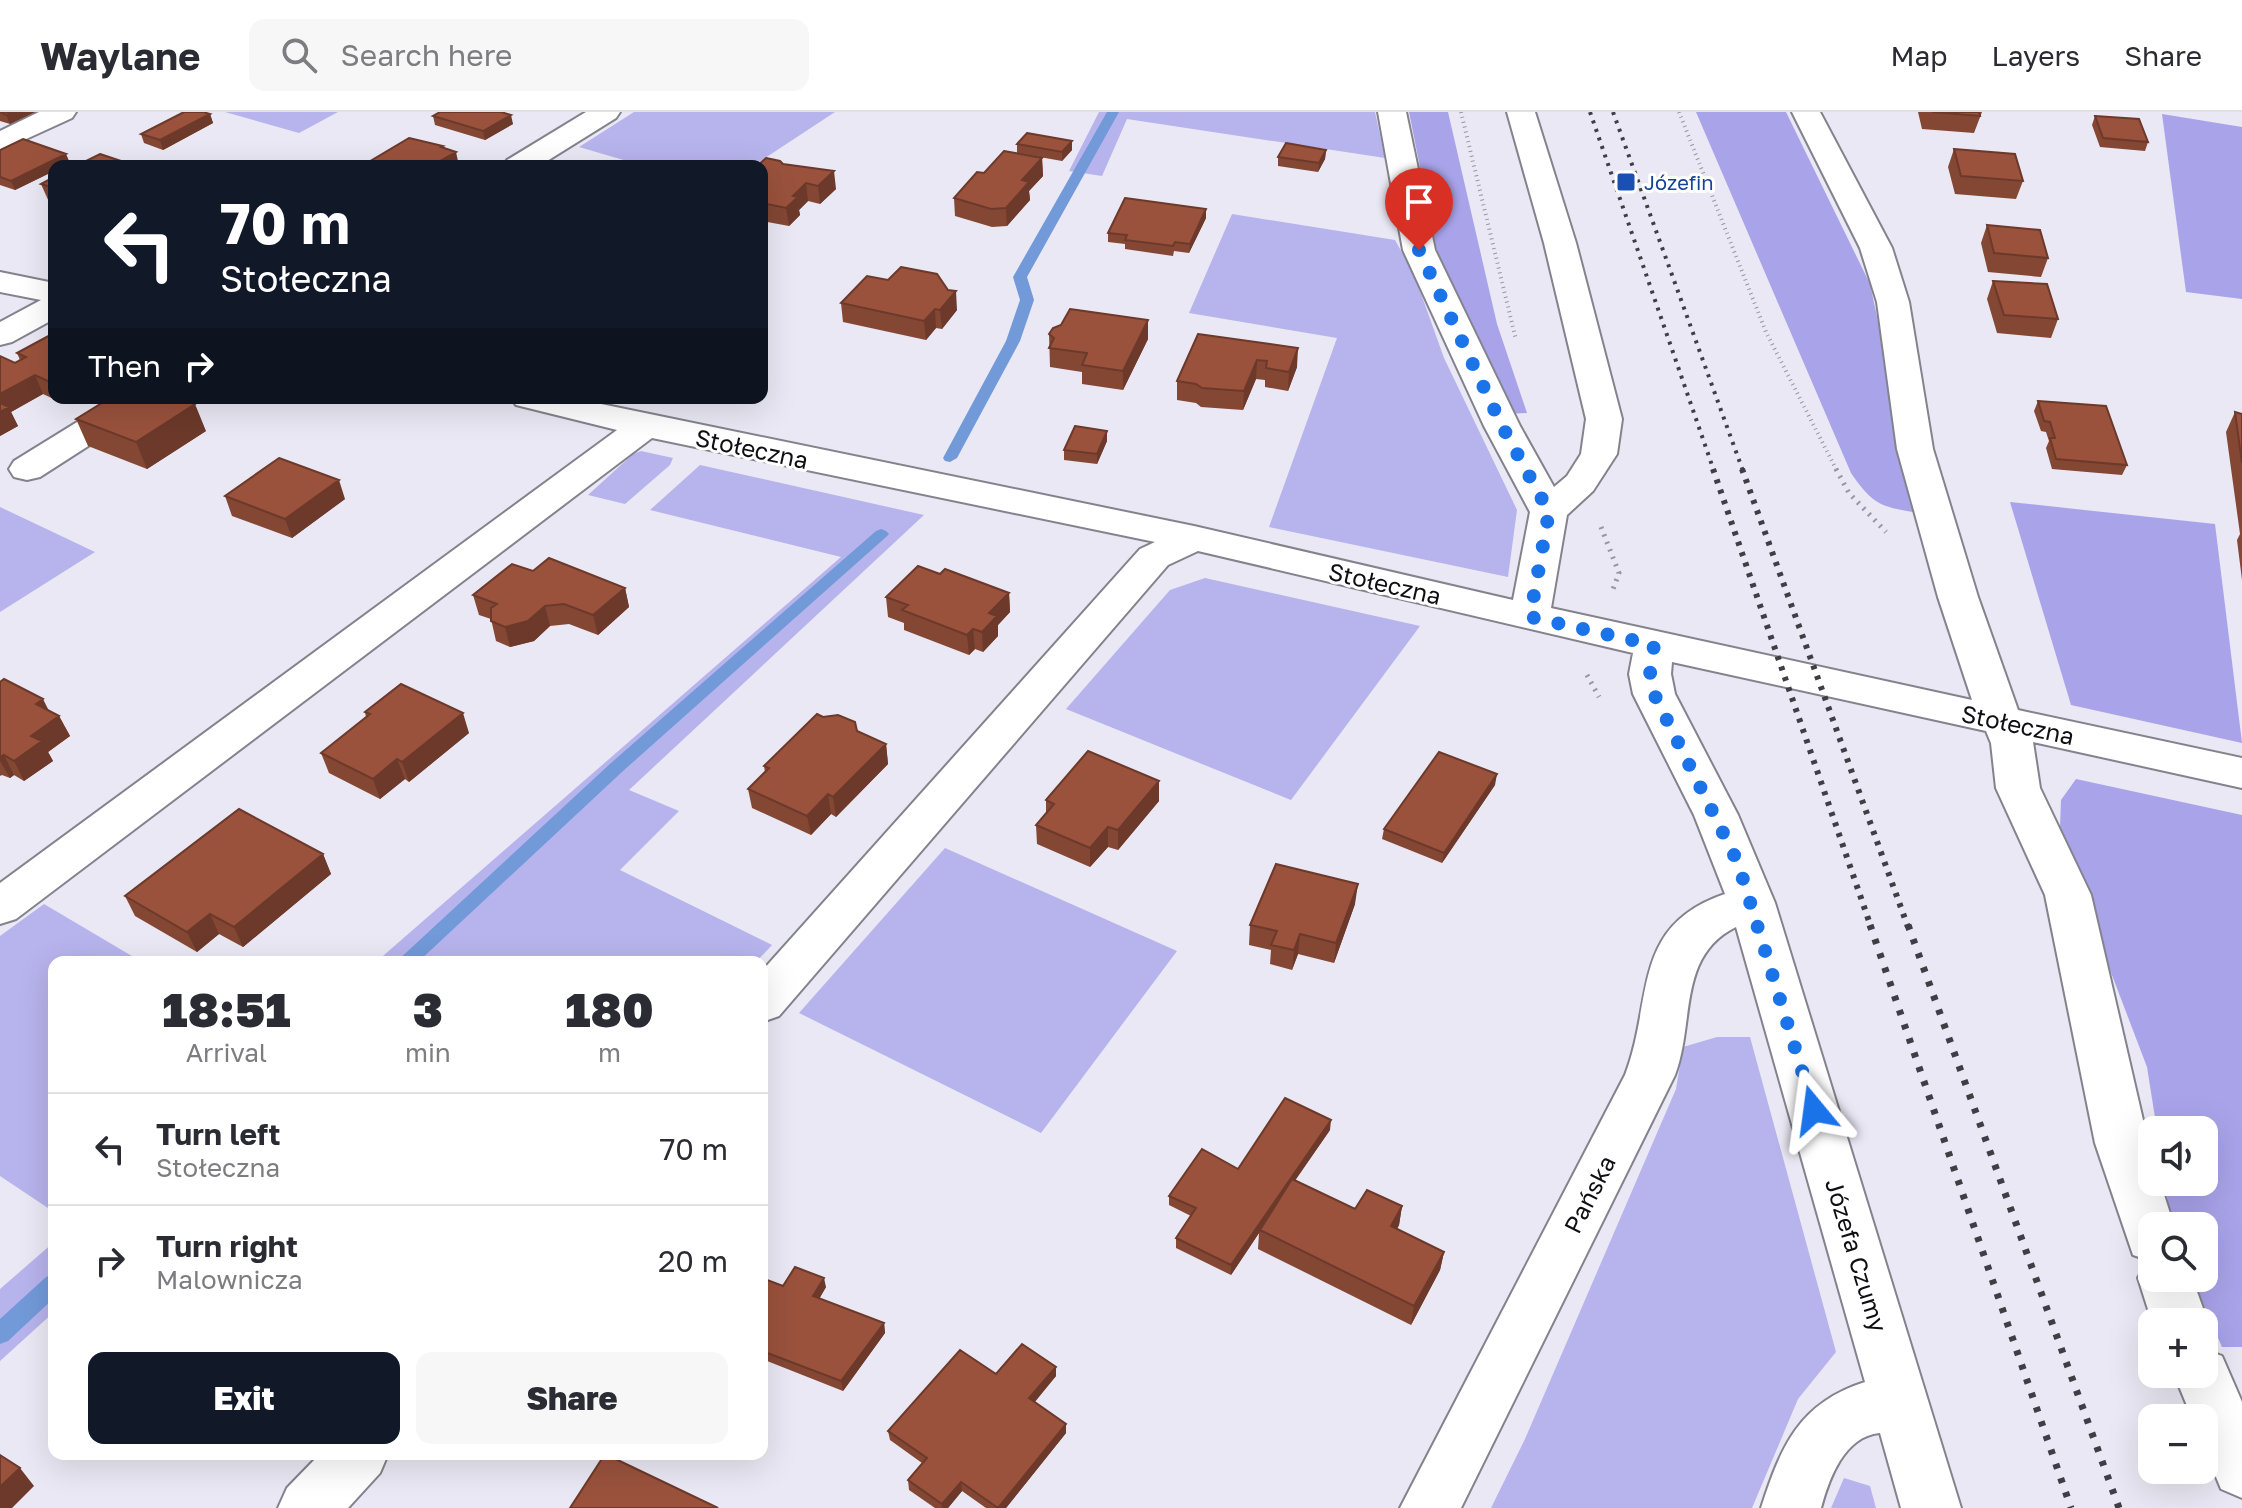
<!DOCTYPE html>
<meta charset="utf-8">
<style>
:root{--surface:#fff;--page:#f7f7f7;--text:#2b2b33;--muted:#7c7c81;--line:#e1e1e2;--accent:#111827}
body{margin:0;font-family:"Golos Text",sans-serif;background:var(--page);color:var(--text);height:100vh;display:flex;flex-direction:column;font-size:30px;white-space:nowrap}
*{box-sizing:border-box;margin:0}
p{font-size:26px;color:var(--muted)}
.icon{flex:none;width:44px;height:44px;fill:none;stroke:currentColor;stroke-width:2;stroke-linecap:round;stroke-linejoin:round}
.map{position:relative;flex:1;overflow:hidden}
.side{position:absolute;left:48px;top:844px;width:720px;height:504px;display:flex;flex-direction:column;background:var(--surface);border-radius:16px;box-shadow:0 8px 32px #0002}
.side>*{flex:none}
.hud{position:absolute;left:48px;top:48px;width:720px;height:244px;border-radius:16px;box-shadow:0 8px 32px #0002;background:#111827;color:#fff;overflow:hidden}
.tools{position:absolute;left:2138px;top:1004px;display:grid;gap:16px}
.tools a{display:grid;place-items:center;width:80px;height:80px;border-radius:16px;background:var(--surface);box-shadow:0 8px 32px #0002;font-size:40px}
.pin{position:absolute;display:grid;place-items:center;width:68px;height:68px;color:#fff;margin:-82px -34px;border-radius:50% 50% 50% 0;rotate:-45deg;box-shadow:0 0 8px #0007}
.pin .icon{rotate:45deg}
.me{position:absolute;width:88px;margin:-44px;rotate:344deg;stroke-linejoin:round;filter:drop-shadow(0 0 6px #0008)}
.turn{display:flex;align-items:center;gap:28px;height:168px;padding:0 40px;font-size:36px}
.turn .icon{width:104px;height:104px;stroke-width:2.5}
.turn b{display:block;font-size:56px;line-height:68px}
.then{display:flex;align-items:center;height:76px;padding:0 40px;background:#0003;gap:16px;font-size:30px}
.eta{display:flex;justify-content:space-evenly;align-items:center;height:136px;text-align:center}
.eta b{font-size:48px;font-weight:800;line-height:56px}
.button{display:flex;gap:16px;margin-top:auto;padding:16px 40px}
.button a{flex:1;height:92px;border-radius:16px;background:var(--accent);color:#fff;font-size:32px;font-weight:800;line-height:92px;text-align:center}
.button a+a{background:var(--page);color:var(--text)}
ul{padding:0;list-style:none}
li{display:flex;align-items:center;gap:24px;height:112px;padding:0 40px;border-top:2px solid var(--line)}
li div{flex:1}
li b{display:block;font-size:30px}
li em{font-style:normal}
header{display:flex;align-items:center;gap:48px;box-sizing:border-box;height:112px;padding:0 40px;background:var(--surface);border-bottom:2px solid var(--line)}
header strong{font-size:38px}
nav{display:flex;gap:44px;margin-inline-start:auto;font-size:28px}
.search{width:560px;height:72px;background:var(--page);display:flex;align-items:center;gap:20px;box-sizing:border-box;padding:0 28px;border-radius:16px;color:var(--muted);font-size:30px}
.map>svg:first-child{display:block}
.green{fill:#b7b3ec}
.forest{fill:#a9a3ea}
.lines{fill:none;stroke-linecap:round;stroke-linejoin:round}
.stream{fill:#729ad8;fill-rule:evenodd}
.minor-casing{stroke:#83838d;stroke-width:4}
.path-far1{stroke:#9797a0;stroke-width:4;stroke-dasharray:1 4;stroke-linecap:butt}
.path{stroke:#9797a0;stroke-width:5;stroke-dasharray:2 6;stroke-linecap:butt}
.minor{fill:#fff;fill-rule:evenodd}
.rail-far2{stroke:#3e3e44;stroke-width:4;stroke-dasharray:3 6;stroke-linecap:butt}
.rail-far1{stroke:#3e3e44;stroke-width:6;stroke-dasharray:4 7;stroke-linecap:butt}
.rail{stroke:#3e3e44;stroke-width:7;stroke-dasharray:5 10;stroke-linecap:butt}
.wall{fill:#844734}
.shaded-wall{fill:#6c392a}
.building{fill:#9a523c;stroke:#6c392a;stroke-width:2}
.route{stroke:#1a73e8;stroke-width:14;stroke-dasharray:0 25.2}
.transit-dot{fill:#1a4fb4;stroke:#fff;stroke-width:3}
.labels{text-anchor:middle;dominant-baseline:central;stroke-width:6;stroke-linejoin:round;paint-order:stroke}
.far-transit-label{font-size:20px;fill:#164399;stroke:#fff;text-anchor:start}
.street-label{font-size:24px;fill:#0f0f13;stroke:#fff}
</style>
<header>
<strong>Waylane</strong>
<div class="search"><svg class="icon" aria-label="search" viewBox="0 0 24 24"><circle cx="10" cy="10" r="6"/><path d="M15 15l6 6"/></svg>Search here</div>
<nav><a>Map</a><a>Layers</a><a>Share</a></nav>
</header>
<div class="map">
<svg width="2242" height="1396" viewBox="0 0 2242 1396">
<rect width="100%" height="100%" fill="#e9e8f4"/>
<!-- green -->
<path class="green" d="M225,0H338L299,21Z
M634,0H835L753,54H644L579,35Z
M1099,0H1375L1385,46L1127,7L1102,64L1069,59Z
M1232,102L1395,128L1414,162L1444,246L1517,398L1508,465L1269,415L1337,226L1189,201Z
M641,339L673,346L670,353L625,392L588,383L633,342Z
M700,353L924,403L629,678L679,699L620,758L772,833L756,850H376L841,445L650,398Z
M0,395L95,440L0,500Z
M1205,466L1420,514L1291,688L1066,597L1170,478Z
M945,736L1177,839L1041,1021L799,901Z
M44,792L142,850H54V1100L0,1064V824Z
M1717,925H1750L1836,1240L1798,1287L1752,1396H1491L1525,1327L1676,977L1683,935Z
M54,1130V1200L0,1249V1177Z
M1844,1366L1870,1374L1876,1396H1831Z"/>
<!-- forest -->
<path class="forest" d="M1409,0H1448L1497,212L1527,301L1506,302L1438,145Z
M1696,0H1786L1870,172L1919,401C1881,395 1873,393 1851,361Z
M2162,2L2242,15V187L2186,180Z
M2010,390L2215,412L2242,631L2071,593Z
M2076,667L2242,703V1235H2222L2192,1166H2204V1114H2171L2165,1070H2204V1018H2157L2147,955L2075,766L2060,716L2061,688Z"/>
<g class="lines">
<!-- stream -->
<path class="stream" d="M1107,0H1119L1027,165L1034,188L1020,229L957,346L950,350L945,349L943,346L1006,229L1020,188L1013,165Z
M881,417L886,419L889,422L886,425L623,659L418,850H396L611,651L876,419Z
M54,1162V1186L8,1229L0,1232V1207L46,1165Z"/>
<!-- minor casing -->
<g class="minor-casing">
<path id="minor" d="M39,0H76L72,6L0,39V19Z
M586,0H620L616,6L539,54H503L507,48Z
M1378,0H1406L1435,138L1520,314L1554,375L1567,364L1581,342L1586,307L1544,131L1507,0H1535L1576,131L1622,307L1617,342L1593,379L1567,403L1551,496L1972,588L1938,485L1897,337L1877,190L1860,136L1792,0H1820L1892,136L1909,190L1933,337L1978,485L2018,598L2242,646V676L2033,630L2040,676L2091,783L2152,1047V1070H2160L2174,1114H2152V1166H2192L2208,1210L2204,1218V1210H2152L2138,1166L2148,1148L2133,1143L2095,1031L2045,783L1996,676L1991,631L1986,619L1672,550L1671,562L1675,582L1738,703L1775,791L1961,1396H1901L1880,1321C1844,1324 1829,1367 1821,1396H1761C1781,1334 1799,1291 1865,1270L1736,815C1677,844 1695,910 1675,963L1461,1396H1400L1625,963C1654,888 1630,814 1725,782L1694,703L1633,582L1629,562L1633,541L1198,439L1168,453L779,904L762,910V859L1140,437L1155,430L652,326L16,807L0,812V771L617,318L516,293L511,286H572L1194,414L1513,488L1530,400L1484,314L1403,138Z
M0,160L54,171V207L12,230L0,233V210L41,188L0,180Z
M116,286H157L152,293L40,365L27,368L14,365L9,357L14,349Z
M2204,1237L2222,1244L2242,1290V1386L2221,1377L2204,1336V1306H2192L2174,1262H2204Z
M320,1342H388L380,1361L348,1396H278L287,1376Z"/>
</g>
<!-- path-far1 -->
<path class="path-far1" d="M1461,0L1516,228
M1679,0L1766,220L1837,359"/>
<!-- path -->
<path class="path" d="M1836,357L1849,381L1886,420
M1601,415L1619,461L1612,480
M1587,563L1599,585"/>
<!-- minor -->
<use href="#minor" class="minor"/>
<!-- rail-far2 -->
<path class="rail-far2" d="M1590,0L1714,359
M1613,0L1743,359"/>
<!-- rail-far1 -->
<path class="rail-far1" d="M1713,357L1871,815
M1742,357L1908,815"/>
<!-- rail -->
<path class="rail" d="M1870,813L2071,1396
M1908,813L2119,1396"/>
</g>
<!-- wall -->
<path class="wall" d="M0,0H35L10,12L0,9Z
M1918,0H1982L1974,21L1922,17Z
M210,2L213,11L163,38L144,31L141,22Z
M506,2L513,12L485,28L435,13L433,4Z
M2095,4L2148,30L2145,39L2100,35L2092,13Z
M1017,32L1072,38L1062,49L1017,41Z
M1954,37L2023,69L2016,87L1955,82L1948,55Z
M0,38L70,51L63,54H54V59L15,78L0,73Z
M1326,38L1325,47L1318,60L1278,54V45Z
M1042,46L1043,64L1029,79L1030,88L1007,114L992,115L955,104L954,86L984,61Z
M762,54L836,77L820,92L808,89L799,98L800,103L789,114L762,109Z
M54,65V91L49,90L41,72Z
M1206,106L1189,141L1174,139L1173,144L1125,137V132L1108,130V121Z
M1987,113L2048,146L2041,165L1988,160L1981,131Z
M1993,169L2058,207L2051,226L1997,221L1987,187Z
M841,191L957,198L942,217L936,216L926,228L843,210Z
M1061,213L1148,227L1123,278L1082,272V260L1050,255L1049,222Z
M54,221V286H67L60,290L43,282L11,300L18,314L0,324V244L15,251L20,248L17,241Z
M1198,222L1297,255L1288,279L1265,275V268L1256,267L1243,298L1201,295L1196,291L1177,288V269Z
M2038,289L2127,353L2122,363L2052,357L2046,336L2049,329L2046,320L2041,319L2034,299Z
M2235,300L2242,302V468L2237,428L2240,422L2226,320Z
M76,307L206,319L147,357L88,334Z
M1107,329L1097,352L1064,348V338Z
M225,384L345,387L292,426L232,404Z
M533,459L625,476L629,495L598,523L569,512L550,514L534,529L510,535L496,529L491,507L479,503L473,483Z
M940,462L1009,481L1010,500L998,513V524L983,540L975,537L969,543L904,518V511L888,505L886,485Z
M0,570L59,604L70,624L48,640L53,649L24,669L14,663L10,666L2,663L0,664Z
M365,600L469,621L409,670L405,667L380,687L329,661L321,641L366,605Z
M857,619L886,632L888,652L836,705L831,702L811,723L752,696L748,677L765,660L764,654Z
M1159,669V689L1118,738L1108,735L1090,755L1037,732L1036,713L1046,701V688Z
M1495,673L1442,751L1382,727L1384,717Z
M323,742L331,762L243,835L219,822L197,840L135,804L125,784Z
M1355,792L1334,851L1298,842L1292,858L1270,852L1271,838L1249,833L1250,813Z
M1330,1018L1295,1068L1355,1097L1402,1094L1399,1113L1397,1117L1444,1140L1440,1158L1411,1213L1258,1137L1259,1121L1231,1163L1176,1136V1126L1191,1104L1169,1093V1084L1238,1057Z
M762,1166L783,1174L826,1175L819,1187L884,1211L885,1221L843,1279L762,1247Z
M996,1262L1056,1264L1034,1290L1066,1312V1321L1006,1396H986L962,1379L948,1396H935L909,1378L908,1368L922,1351L890,1328L888,1319Z"/>
<!-- shaded-wall -->
<path class="shaded-wall" d="M13,0H35L10,12L6,3Z
M210,2L213,11L163,38L160,28Z
M511,3L513,12L485,28L483,19Z
M1072,29V38L1062,49V40Z
M1326,38L1325,47L1318,60L1319,51Z
M456,40L458,49L450,54H439L438,50Z
M66,42L70,51L63,54H54V59L15,78L11,69Z
M1042,46L1043,64L1029,79L1030,88L1007,114L1006,96L1022,68Z
M121,49L123,54H111Z
M834,59L836,77L820,92L818,74Z
M806,71L808,89L799,98L800,103L789,114L786,96L793,84Z
M1206,97V106L1189,141L1190,132Z
M956,179L957,198L942,217L940,198Z
M935,197L936,216L926,228L924,209Z
M1148,208V227L1123,278V259Z
M1298,236L1297,255L1288,279L1289,260Z
M1257,248L1256,267L1243,298L1244,279Z
M35,263L43,282L11,300L18,314L0,324V282Z
M195,292L206,319L147,357L136,330Z
M1107,319V329L1097,352V342Z
M339,368L345,387L292,426L285,407Z
M625,476L629,495L598,523L593,503Z
M1009,481L1010,500L998,513V524L983,540L982,520L989,501Z
M545,494L550,514L534,529L510,535L505,515Z
M973,517L975,537L969,543L967,523Z
M43,587L53,607L36,592Z
M463,601L469,621L409,670L402,650Z
M59,604L70,624L48,640L53,649L24,669L14,649L31,624Z
M886,632L888,652L836,705L833,685Z
M4,643L14,663L10,666L0,649V645Z
M397,647L405,667L380,687L373,667Z
M1497,662L1495,673L1442,751L1444,741Z
M1159,669V689L1118,738V718Z
M828,682L831,702L811,723L807,704Z
M1108,715V735L1090,755V736Z
M323,742L331,762L243,835L234,815Z
M1358,772L1355,792L1334,851L1336,831Z
M210,802L219,822L197,840L187,820Z
M1300,822L1298,842L1292,858L1294,838Z
M1331,1008L1330,1018L1261,1118H1260L1259,1121L1231,1163V1153Z
M1402,1094L1399,1113L1388,1133L1391,1114Z
M766,1126L768,1135L762,1145V1132Z
M1444,1140L1440,1158L1411,1213L1414,1194Z
M824,1166L826,1175L815,1194L813,1184Z
M884,1211L885,1221L843,1279L841,1269Z
M1056,1255V1264L1030,1296L1029,1286Z
M1066,1312V1321L1006,1396H998Z
M20,1356L34,1374L12,1396H0V1375Z
M961,1370L962,1379L948,1396H942V1392Z"/>
<!-- building -->
<path class="building" d="M0,0H13L6,3Z
M184,0H203L210,2L160,28L141,22Z
M440,0H501L511,3L483,19L433,4Z
M1932,0H1979L1980,4Z
M2095,4L2139,7L2148,30L2103,26Z
M1027,21L1072,29L1062,40L1017,32Z
M409,26L443,34L441,35L456,40L438,50L435,49L426,54H362Z
M23,27L66,42L11,69L0,65V38Z
M1286,31L1326,38L1319,51L1278,45Z
M1954,37L2015,42L2023,69L1961,64Z
M1004,39L1042,46L1022,68L1029,70L1006,96L991,97L954,86L977,60L984,61Z
M100,42L121,49L111,54H76Z
M766,46L780,49L783,52L834,59L818,74L806,71L793,84L798,85L786,96L762,91V54H757Z
M54,65V76L41,72Z
M1125,86L1206,97L1190,132L1175,130L1173,134L1125,128L1127,123L1108,121Z
M1987,113L2040,118L2048,146L1994,141Z
M901,155L937,162L948,178L956,179L940,198L935,197L924,209L841,191L867,164L888,168Z
M1993,169L2047,172L2058,207L2004,203Z
M1070,197L1148,208L1123,259L1082,253L1087,241L1049,236L1054,226L1049,222L1053,216L1061,213Z
M54,221V269L52,271L35,263L0,282V244L15,251L26,245L17,241Z
M1198,222L1298,236L1289,260L1266,256L1267,249L1257,248L1244,279L1202,276L1196,272L1177,269Z
M110,286H179L195,292L136,330L76,307Z
M2038,289L2106,294L2127,353L2056,347L2050,326H2055L2050,310L2044,309Z
M0,291L9,295L0,300Z
M2235,300L2242,302V351Z
M1075,314L1107,319L1097,342L1064,338Z
M279,346L339,368L285,407L225,384Z
M549,446L625,476L593,503L564,492L545,494L528,509L505,515L491,509V496L497,492L473,483L512,452L533,459Z
M918,454L940,462L945,457L1009,481L989,501L997,504L982,520L973,517L967,523L902,498L908,493L886,485Z
M4,567L43,587L36,592L59,604L31,624L42,629L14,649L4,643L0,645V570Z
M401,572L463,601L402,650L397,647L373,667L321,641L370,602L365,600Z
M817,602L823,605L838,603L855,610L857,619L886,632L833,685L828,682L807,704L748,677L769,656L764,654Z
M1088,639L1159,669L1118,718L1108,715L1090,736L1036,713L1054,692L1046,688Z
M1439,640L1497,662L1444,741L1384,717Z
M239,697L323,742L234,815L210,802L187,820L125,784Z
M1276,752L1358,772L1336,831L1300,822L1294,838L1271,833L1277,819L1250,813Z
M1285,986L1331,1008L1231,1153L1176,1126L1196,1096L1169,1084L1202,1037L1238,1057Z
M1292,1067L1355,1097L1367,1078L1402,1094L1391,1114L1444,1140L1414,1194L1260,1118Z
M795,1155L824,1166L813,1184L884,1211L841,1269L762,1239V1166L783,1174Z
M1022,1232L1056,1255L1029,1286L1066,1312L998,1396L961,1370L942,1392L908,1368L927,1346L888,1319L960,1238L996,1262Z
M605,1342L718,1396H570Z
M0,1343L20,1356L0,1375Z"/>
<g class="lines">
<!-- route -->
<path class="route" d="M1419,138L1502,314L1549,400L1530,505L1654,533L1650,562L1654,582L1738,751L1814,998"/>
</g>
<!-- markers -->
<rect class="transit-dot" x="1616" y="60" width="20" height="20" rx="4"/>
<g class="labels">
<!-- far-transit labels -->
<g class="far-transit-label">
<text x="1644" y="70">Józefin</text>
</g>
<!-- street labels -->
<g class="street-label">
<text transform="translate(752 336) rotate(12)">Stołeczna</text>
<text transform="translate(1385 471) rotate(13)">Stołeczna</text>
<text transform="translate(2018 612) rotate(12)">Stołeczna</text>
<text transform="translate(1589 1082) rotate(-63)">Pańska</text>
<text transform="translate(1857 1143) rotate(73)">Józefa Czumy</text>
</g>
</g>
</svg>
<div class="tools">
<a><svg class="icon" aria-label="sound" viewBox="0 0 24 24"><path d="M4 9h4l5-4v14l-5-4H4zM17 9q2 3 0 6"/></svg></a>
<a><svg class="icon" aria-label="search" viewBox="0 0 24 24"><circle cx="10" cy="10" r="6"/><path d="M15 15l6 6"/></svg></a>
<a>+</a>
<a>−</a>
</div>
<div class="pin" style="left:1419px;top:138px;background:#d93025"><svg class="icon" aria-label="arrive" viewBox="0 0 24 24"><path d="M6 21V4h12l-3 4 3 4H6"/></svg></div>
<svg class="me" style="left:1814px;top:998px" viewBox="-20 -20 40 40"><path d="M0-17L14 15 0 8-14 15z" fill="#1a73e8" stroke="#fff" stroke-width="4"/></svg>
<div class="hud">
<div class="turn"><svg class="icon" aria-label="left" viewBox="0 0 24 24"><path d="M17 20v-9H6M10 6l-5 5 5 5"/></svg><div><b>70 m</b>Stołeczna</div></div>
<div class="then">Then<svg class="icon" aria-label="right" viewBox="0 0 24 24"><path d="M7 20v-9h11M14 6l5 5-5 5"/></svg></div>
</div>
<section class="side">
<div class="eta">
<div><b>18:51</b><p>Arrival</p></div>
<div><b>3</b><p>min</p></div>
<div><b>180</b><p>m</p></div>
</div>
<ul>
<li><svg class="icon" aria-label="left" viewBox="0 0 24 24"><path d="M17 20v-9H6M10 6l-5 5 5 5"/></svg><div><b>Turn left</b><p>Stołeczna</p></div><em>70 m</em></li>
<li><svg class="icon" aria-label="right" viewBox="0 0 24 24"><path d="M7 20v-9h11M14 6l5 5-5 5"/></svg><div><b>Turn right</b><p>Malownicza</p></div><em>20 m</em></li>
</ul>
<div class="button"><a>Exit</a><a>Share</a></div>
</section>
</div>
